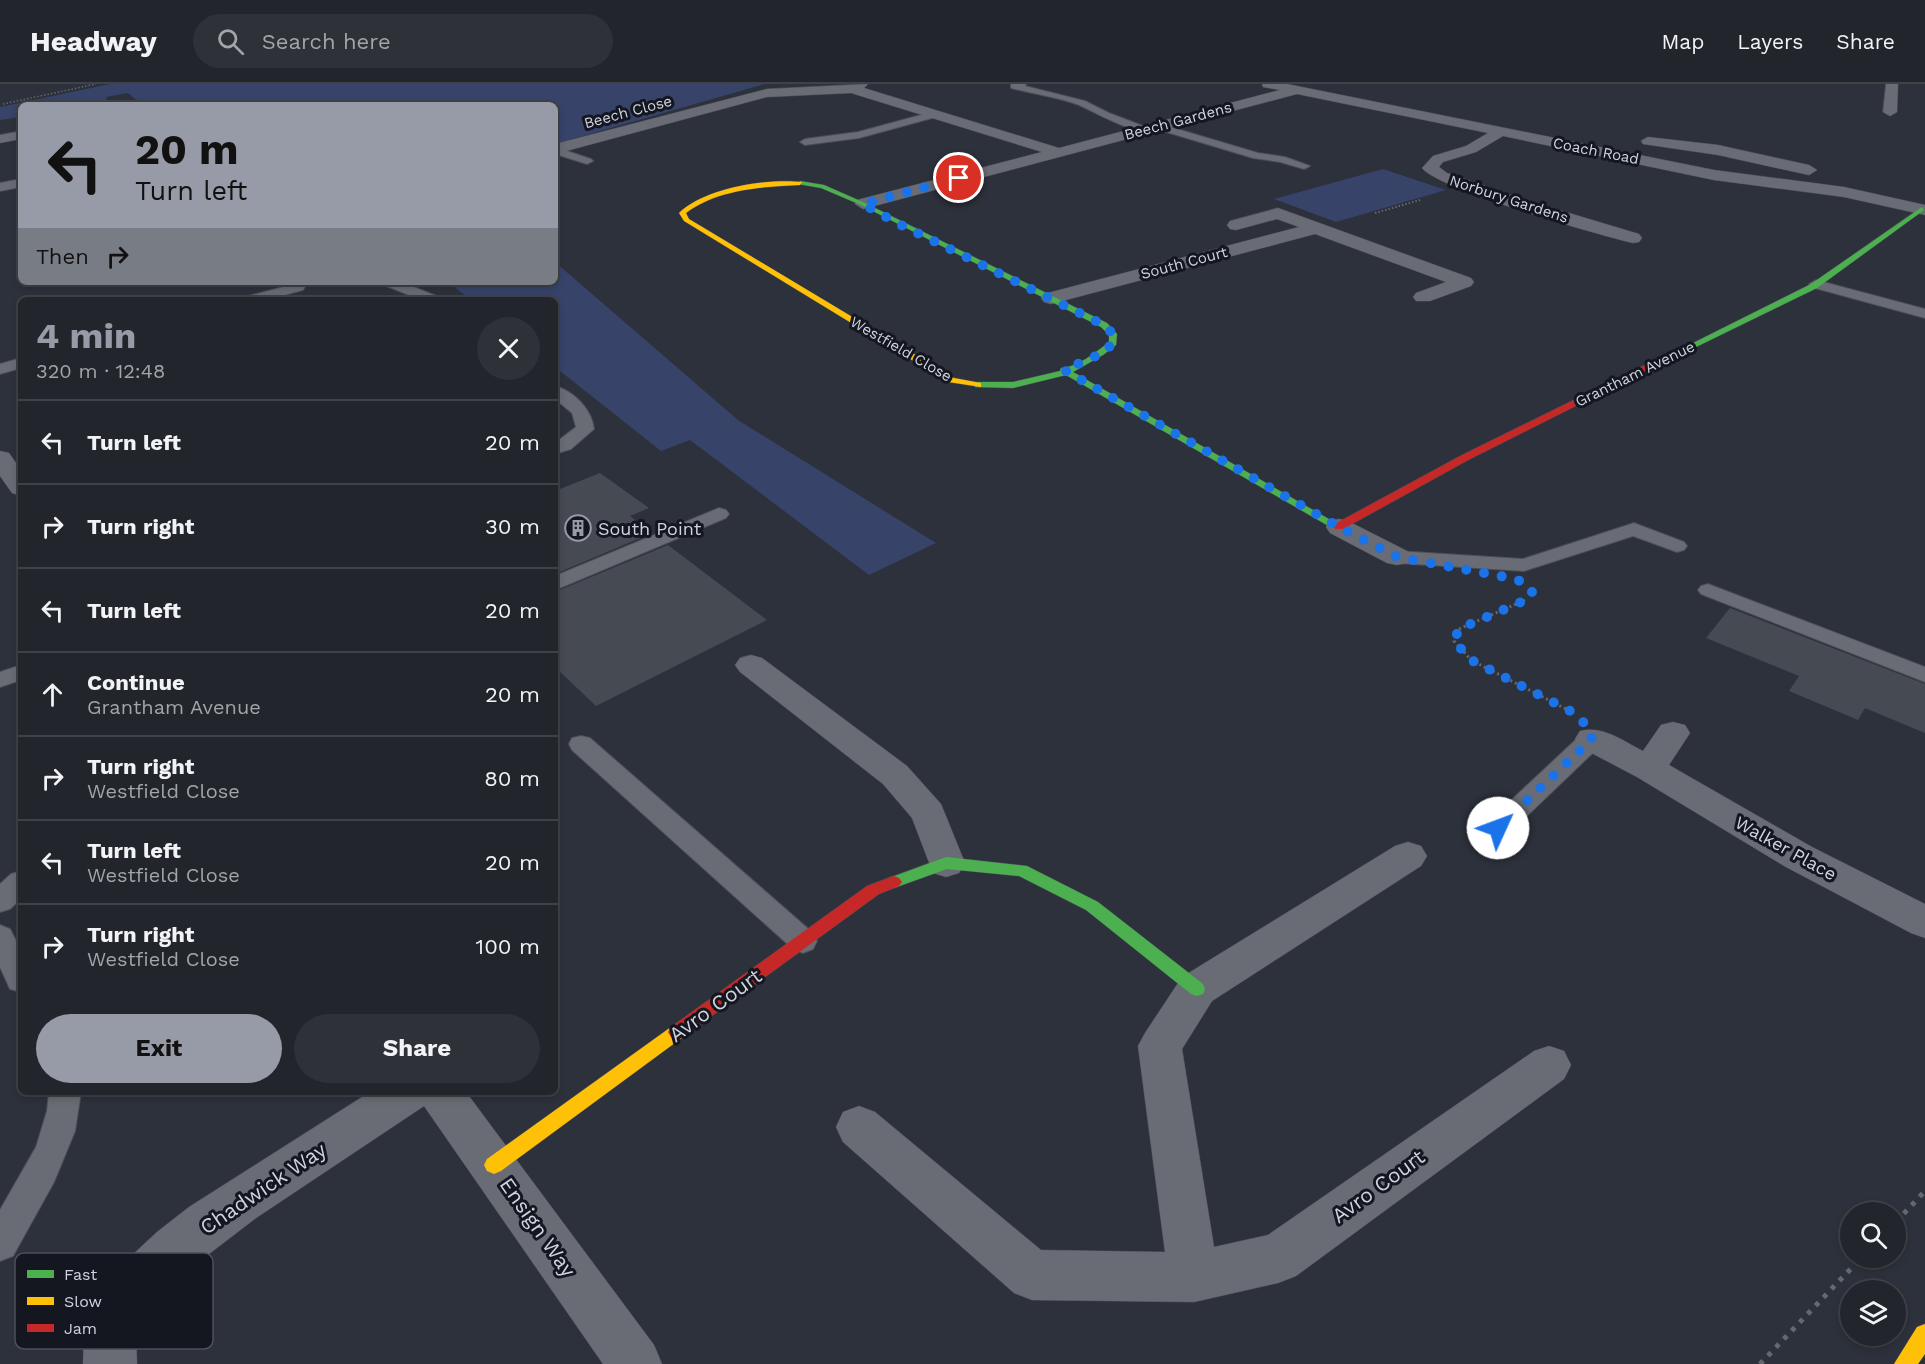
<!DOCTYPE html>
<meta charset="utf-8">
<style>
:root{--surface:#22252c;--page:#2e3138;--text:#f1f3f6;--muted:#a2a5a9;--line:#3f4248;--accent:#979ba7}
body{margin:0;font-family:"Work Sans",sans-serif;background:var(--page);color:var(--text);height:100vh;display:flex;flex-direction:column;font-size:22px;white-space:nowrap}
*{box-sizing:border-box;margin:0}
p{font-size:20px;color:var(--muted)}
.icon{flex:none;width:33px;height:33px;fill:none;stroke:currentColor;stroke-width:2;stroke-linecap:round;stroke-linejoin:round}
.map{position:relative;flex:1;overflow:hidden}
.side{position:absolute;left:18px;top:213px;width:540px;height:798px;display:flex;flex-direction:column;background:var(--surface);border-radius:9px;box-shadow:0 3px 9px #0003,0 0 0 2px var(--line)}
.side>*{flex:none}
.hud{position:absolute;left:18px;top:18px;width:540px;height:183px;border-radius:9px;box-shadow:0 3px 9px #0003,0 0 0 2px var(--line);background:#979ba7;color:#111;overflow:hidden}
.tools{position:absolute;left:1840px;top:1118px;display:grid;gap:12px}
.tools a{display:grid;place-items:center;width:66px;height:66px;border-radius:50%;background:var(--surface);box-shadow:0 3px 9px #0003,0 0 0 2px var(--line);font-size:30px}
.pin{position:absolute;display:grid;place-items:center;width:51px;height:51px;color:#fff;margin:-26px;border:3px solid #fff;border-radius:50%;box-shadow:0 2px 6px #0007}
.me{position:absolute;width:66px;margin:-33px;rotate:47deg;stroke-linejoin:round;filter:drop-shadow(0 0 4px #0008)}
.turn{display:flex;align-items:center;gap:21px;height:126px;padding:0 18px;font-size:27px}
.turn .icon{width:78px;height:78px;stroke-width:2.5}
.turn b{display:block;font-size:42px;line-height:51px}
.then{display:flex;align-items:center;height:57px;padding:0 18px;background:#0003;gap:12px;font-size:22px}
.round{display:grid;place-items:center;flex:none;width:63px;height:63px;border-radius:32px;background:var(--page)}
.headline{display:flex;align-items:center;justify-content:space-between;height:102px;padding:0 18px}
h1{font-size:36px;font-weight:700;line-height:45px;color:var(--accent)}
.button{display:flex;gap:12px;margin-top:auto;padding:12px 18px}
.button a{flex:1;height:69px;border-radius:36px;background:var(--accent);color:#111;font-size:24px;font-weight:700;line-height:69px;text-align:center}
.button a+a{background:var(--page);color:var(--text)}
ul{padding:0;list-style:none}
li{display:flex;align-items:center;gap:18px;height:84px;padding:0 18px;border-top:2px solid var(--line)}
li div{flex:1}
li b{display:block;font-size:22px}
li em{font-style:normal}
header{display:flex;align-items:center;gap:36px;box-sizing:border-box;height:84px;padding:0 30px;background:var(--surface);border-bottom:2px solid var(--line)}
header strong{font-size:28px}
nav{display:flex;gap:33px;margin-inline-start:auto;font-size:21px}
.search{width:420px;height:54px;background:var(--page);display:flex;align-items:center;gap:15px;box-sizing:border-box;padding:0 21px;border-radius:33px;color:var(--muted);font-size:22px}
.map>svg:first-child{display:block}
.green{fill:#374369}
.building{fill:#464a52}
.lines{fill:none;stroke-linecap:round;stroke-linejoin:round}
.lane-casing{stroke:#4b4e57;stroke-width:2}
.street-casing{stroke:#4b4e57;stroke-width:1}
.fast-casing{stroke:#4b4e57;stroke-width:1}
.slow-casing{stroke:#4b4e57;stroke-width:1}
.jam-casing{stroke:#4b4e57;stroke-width:1}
.path-far3{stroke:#666870;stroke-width:1.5;stroke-dasharray:1.5 2;stroke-linecap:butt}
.path-far2{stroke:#666870;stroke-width:2;stroke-dasharray:1.5 2;stroke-linecap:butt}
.path-far1{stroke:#666870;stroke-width:3;stroke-dasharray:2 3;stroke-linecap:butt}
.path{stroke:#666870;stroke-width:5;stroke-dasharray:4.5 7;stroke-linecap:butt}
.lane{fill:#696c74;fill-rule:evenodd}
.street{fill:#696c74;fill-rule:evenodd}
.fast{fill:#4caf50;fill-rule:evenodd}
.slow{fill:#ffc107;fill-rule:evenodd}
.jam{fill:#c62828;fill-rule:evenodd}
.route{stroke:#1a73e8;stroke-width:10;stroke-dasharray:0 18}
.labels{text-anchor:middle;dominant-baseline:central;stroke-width:6;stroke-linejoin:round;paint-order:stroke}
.far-street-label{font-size:15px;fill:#d0d4e1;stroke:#14171f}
.poi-label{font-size:18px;fill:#d0d4e1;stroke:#14171f;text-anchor:start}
.street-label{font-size:18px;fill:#d0d4e1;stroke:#14171f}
.near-street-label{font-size:21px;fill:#d0d4e1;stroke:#14171f}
.key{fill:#14171f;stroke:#4c5059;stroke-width:1.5}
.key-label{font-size:16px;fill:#d0d4e1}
</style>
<header>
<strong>Headway</strong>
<div class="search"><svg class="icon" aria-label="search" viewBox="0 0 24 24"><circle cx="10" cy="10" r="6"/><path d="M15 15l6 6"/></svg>Search here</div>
<nav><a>Map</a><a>Layers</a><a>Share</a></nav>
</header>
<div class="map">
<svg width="1925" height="1280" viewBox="0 0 1925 1280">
<rect width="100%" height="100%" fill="#2d313b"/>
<!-- green -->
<path class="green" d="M110,0H765L555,60V21H142L128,9L106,13L108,18L90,21H21V33L0,36V23Z
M1383,85L1446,106L1336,138L1274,115Z
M555,178L738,336L936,459L869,491L690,356L661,367L555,283V216H471L448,198H555Z"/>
<!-- building -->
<path class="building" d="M600,389L649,424L630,432L652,449L555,490V407Z
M668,461L767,536L596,622L555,583V508Z
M1730,524L1925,600V649L1865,624L1858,636L1789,607L1799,592L1706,554Z"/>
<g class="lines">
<!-- lane casing -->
<g class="lane-casing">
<path id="lane" d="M1011,0H1026L1025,2L1085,17L1109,29L1151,45C1139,54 1093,27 1079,21C1057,13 1033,10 1011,4Z
M932,28L937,31L936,33L859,54L805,61L800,58L805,55L858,48Z
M1157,39L1258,69L1285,73L1310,82L1304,85L1280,78L1253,74L1153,44L1152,42Z
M555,63L591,75L593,77L587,80L555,70Z
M21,95V103L0,107V99Z
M1816,196L1925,225V234L1811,203L1809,200Z
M284,198H300L305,203L303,206L266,216H243L245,213L287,202Z
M382,198H401L439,213L441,216H421L384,201Z
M21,274V284L0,290V280Z
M555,302C574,307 592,326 594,345L571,365L555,370V359L576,343L572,329L555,315Z
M719,424L726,426L729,430L726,434L555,506V492Z
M1634,439L1684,458L1687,462L1684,466L1677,468L1633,452L1524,487L1397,479L1390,477L1387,473L1390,469L1397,467L1523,475Z
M1708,500L1925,583V598L1701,510L1698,506L1701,502Z
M21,581V596L0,603V588Z
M1592,647L1601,649L1604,655L1601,661L1507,751L1498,754L1489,751L1485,744L1489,737L1583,649Z
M581,652L590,654L813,849L817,857L813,865L803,869L793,865L572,666L569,660L572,654Z
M21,787V815L10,825L0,828V800L11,790Z
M0,841L10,845L21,866V908L10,905L0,883Z
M49,1008H81L75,1047L54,1098L13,1172L0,1177V1126L36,1063L47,1027Z"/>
</g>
<!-- street casing -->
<g class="street-casing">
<path id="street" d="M868,0L864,4L1059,64L1280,6L1263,3L1262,0H1287L1714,86L1844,103L1925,121V131L1844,113L1714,96L1503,52L1476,68L1443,78L1439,83L1447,89L1529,117L1639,150L1642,154L1639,158L1633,159C1599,151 1438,105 1422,84L1433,72L1466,62L1488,49L1297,10L863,125L855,120L857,116L1042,68L851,9L767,13L555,70V60L767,5Z
M1886,0H1898L1897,28L1890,32L1883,28Z
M21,47V55L0,59V51Z
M1648,53L1718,61L1809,81L1817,86L1809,91L1718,71L1643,60L1641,57Z
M1278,124L1471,194L1474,198L1471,202L1430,217H1416L1413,213L1416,209L1446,198L1315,150L1051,220L1044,218L1041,214L1044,210L1299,143L1277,135L1236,146L1230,145L1227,141L1230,137Z
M0,367L9,369L21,386V412L12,409L0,392Z
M1339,435L1348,437L1407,467L1411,473L1407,479L1397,481L1387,479L1330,449L1326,443L1330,437Z
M751,571L762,574L907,682L941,720L965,779L959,789L946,793L933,789L912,734L883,700L740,588L735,581L740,574Z
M1673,638L1685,641L1690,649L1669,681L1812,763L1925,820V854L1911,849L1786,783L1637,693L1580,663L1575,655L1580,647C1603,641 1623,657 1643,667L1661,641Z
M1408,758L1421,762L1427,772L1421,782L1212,917L1182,965L1214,1163L1268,1151L1534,967L1549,962L1564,967L1571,981L1564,995L1296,1192L1278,1199L1194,1218L1032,1216L1014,1209L843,1058L836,1043L843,1028L859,1022L875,1028L1041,1166L1165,1168L1138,962L1145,949L1182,893L1395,762Z
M370,1008H466L654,1261L662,1280H603L424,1022L256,1134L192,1183L163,1211L141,1240L136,1251L137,1280H83L84,1251L92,1232L105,1204L128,1175L157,1148L189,1123Z"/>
</g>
<!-- fast casing -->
<g class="fast-casing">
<path id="fast" d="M800,97L824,101L865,119L1107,239L1117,250L1116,261L1103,271L1073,288L1341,442L1336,445L1332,444L1066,291L1013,304L975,303V299L978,298H1013L1060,287L1061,284C1078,283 1095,269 1109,258V251L1101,243L861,121L821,104L798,100Z
M1922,123L1924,126L1817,204L1694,264L1687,262L1811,200Z
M946,773L1027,782L1098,818L1203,900L1205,905L1203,910L1197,912L1191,910L1086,826L1019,792L947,785L894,804L889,802L886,798L889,794Z"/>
</g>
<!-- slow casing -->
<g class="slow-casing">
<path id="slow" d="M802,98L800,101C761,103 718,105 686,129L689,135L954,294L981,299V303L948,298L684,137L679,129C705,104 767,94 802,98Z
M677,940L683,943L686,948L683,953L501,1087L494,1090L487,1087L484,1081L487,1075L671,943Z
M1925,1240V1270L1918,1280H1894L1917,1243Z"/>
</g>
<!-- jam casing -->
<g class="jam-casing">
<path id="jam" d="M1688,260L1695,262L1470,375L1343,445H1335L1331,442L1462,371Z
M894,792L899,794L902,798L899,802L879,810L683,953L677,956L671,953L668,948L671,943L867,802Z"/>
</g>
<!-- path-far3 -->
<path class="path-far3" d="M3,20L96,0"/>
<!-- path-far2 -->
<path class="path-far2" d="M1375,129L1420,116"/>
<!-- path-far1 -->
<path class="path-far1" d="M1525,516L1459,545L1454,557L1471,576L1568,626"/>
<!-- path -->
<path class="path" d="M1896,1138L1925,1107
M1760,1280L1862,1173"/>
<!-- lane -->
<use href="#lane" class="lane"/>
<!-- street -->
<use href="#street" class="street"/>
<!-- fast -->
<use href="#fast" class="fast"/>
<!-- slow -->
<use href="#slow" class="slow"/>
<!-- jam -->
<use href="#jam" class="jam"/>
</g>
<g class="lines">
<!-- route -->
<path class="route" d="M959,94L863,120L893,137L1104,241L1113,250V259L1103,269L1064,286L1339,443L1397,473L1516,495L1529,502L1533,510L1526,516L1459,545L1454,557L1471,576L1574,629L1586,641L1592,655L1498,744"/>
</g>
<!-- icons -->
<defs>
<g id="building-ring" transform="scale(1.35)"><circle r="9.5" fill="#14171f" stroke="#979ba7" stroke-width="1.5"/><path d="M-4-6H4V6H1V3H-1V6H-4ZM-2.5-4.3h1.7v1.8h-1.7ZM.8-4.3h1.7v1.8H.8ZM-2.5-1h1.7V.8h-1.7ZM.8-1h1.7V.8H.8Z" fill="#979ba7"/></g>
</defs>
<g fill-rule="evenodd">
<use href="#building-ring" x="578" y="444"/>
</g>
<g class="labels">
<!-- far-street labels -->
<g class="far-street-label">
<text transform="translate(628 28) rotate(-15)">Beech Close</text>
<text transform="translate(1178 37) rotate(-15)">Beech Gardens</text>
<text transform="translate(1596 67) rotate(11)">Coach Road</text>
<text transform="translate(1509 115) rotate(18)">Norbury Gardens</text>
<text transform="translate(1184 179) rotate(-15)">South Court</text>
<text transform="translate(901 265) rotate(30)">Westfield Close</text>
<text transform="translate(1635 290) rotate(-26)">Grantham Avenue</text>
</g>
<!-- poi labels -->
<g class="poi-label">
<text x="598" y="444">South Point</text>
</g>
<!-- street labels -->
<g class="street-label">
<text transform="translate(1786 764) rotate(29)">Walker Place</text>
</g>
<!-- near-street labels -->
<g class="near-street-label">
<text transform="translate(715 921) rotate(-36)">Avro Court</text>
<text transform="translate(1378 1102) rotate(-36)">Avro Court</text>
<text transform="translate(263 1104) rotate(-34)">Chadwick Way</text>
<text transform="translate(538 1143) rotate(55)">Ensign Way</text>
</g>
</g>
<!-- legend -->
<rect x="15" y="1169" width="198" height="96" rx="9" class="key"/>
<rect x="27" y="1186" width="27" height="8" fill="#4caf50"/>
<rect x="27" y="1213" width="27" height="8" fill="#ffc107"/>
<rect x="27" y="1240" width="27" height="8" fill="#c62828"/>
<g class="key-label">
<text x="64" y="1196">Fast</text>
<text x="64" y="1223">Slow</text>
<text x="64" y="1250">Jam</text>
</g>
</svg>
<div class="tools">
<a><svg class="icon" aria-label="search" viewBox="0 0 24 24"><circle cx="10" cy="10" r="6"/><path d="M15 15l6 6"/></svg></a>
<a><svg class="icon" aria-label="layers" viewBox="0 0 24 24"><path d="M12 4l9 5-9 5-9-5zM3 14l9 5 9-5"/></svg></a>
</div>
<div class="pin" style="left:959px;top:94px;background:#d93025"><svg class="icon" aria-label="arrive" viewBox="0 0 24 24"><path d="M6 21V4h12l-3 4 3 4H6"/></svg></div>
<svg class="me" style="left:1498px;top:744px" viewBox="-20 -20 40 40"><circle r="19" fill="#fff"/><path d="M0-13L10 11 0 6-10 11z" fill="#1a73e8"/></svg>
<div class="hud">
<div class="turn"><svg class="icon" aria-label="left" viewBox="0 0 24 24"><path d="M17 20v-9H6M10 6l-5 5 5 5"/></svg><div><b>20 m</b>Turn left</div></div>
<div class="then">Then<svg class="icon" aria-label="right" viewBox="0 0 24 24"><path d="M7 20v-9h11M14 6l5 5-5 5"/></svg></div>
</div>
<section class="side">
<div class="headline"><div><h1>4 min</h1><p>320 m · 12:48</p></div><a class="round"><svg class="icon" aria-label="close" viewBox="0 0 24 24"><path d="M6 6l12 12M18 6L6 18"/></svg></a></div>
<ul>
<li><svg class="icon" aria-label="left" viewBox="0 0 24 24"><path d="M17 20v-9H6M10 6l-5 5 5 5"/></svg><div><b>Turn left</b></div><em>20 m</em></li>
<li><svg class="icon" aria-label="right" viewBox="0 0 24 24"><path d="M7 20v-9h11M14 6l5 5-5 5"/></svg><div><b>Turn right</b></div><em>30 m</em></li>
<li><svg class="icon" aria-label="left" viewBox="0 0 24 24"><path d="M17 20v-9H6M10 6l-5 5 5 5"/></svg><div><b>Turn left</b></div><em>20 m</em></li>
<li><svg class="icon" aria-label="ahead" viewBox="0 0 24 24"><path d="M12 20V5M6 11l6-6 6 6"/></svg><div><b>Continue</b><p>Grantham Avenue</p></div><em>20 m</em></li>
<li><svg class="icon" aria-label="right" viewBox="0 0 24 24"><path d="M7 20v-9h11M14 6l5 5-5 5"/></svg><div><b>Turn right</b><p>Westfield Close</p></div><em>80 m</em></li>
<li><svg class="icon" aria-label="left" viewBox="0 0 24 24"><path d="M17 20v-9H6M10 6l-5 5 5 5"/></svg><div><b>Turn left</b><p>Westfield Close</p></div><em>20 m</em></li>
<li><svg class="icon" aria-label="right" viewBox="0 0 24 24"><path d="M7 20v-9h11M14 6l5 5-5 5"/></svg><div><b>Turn right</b><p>Westfield Close</p></div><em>100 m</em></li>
</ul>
<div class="button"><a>Exit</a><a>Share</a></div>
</section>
</div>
